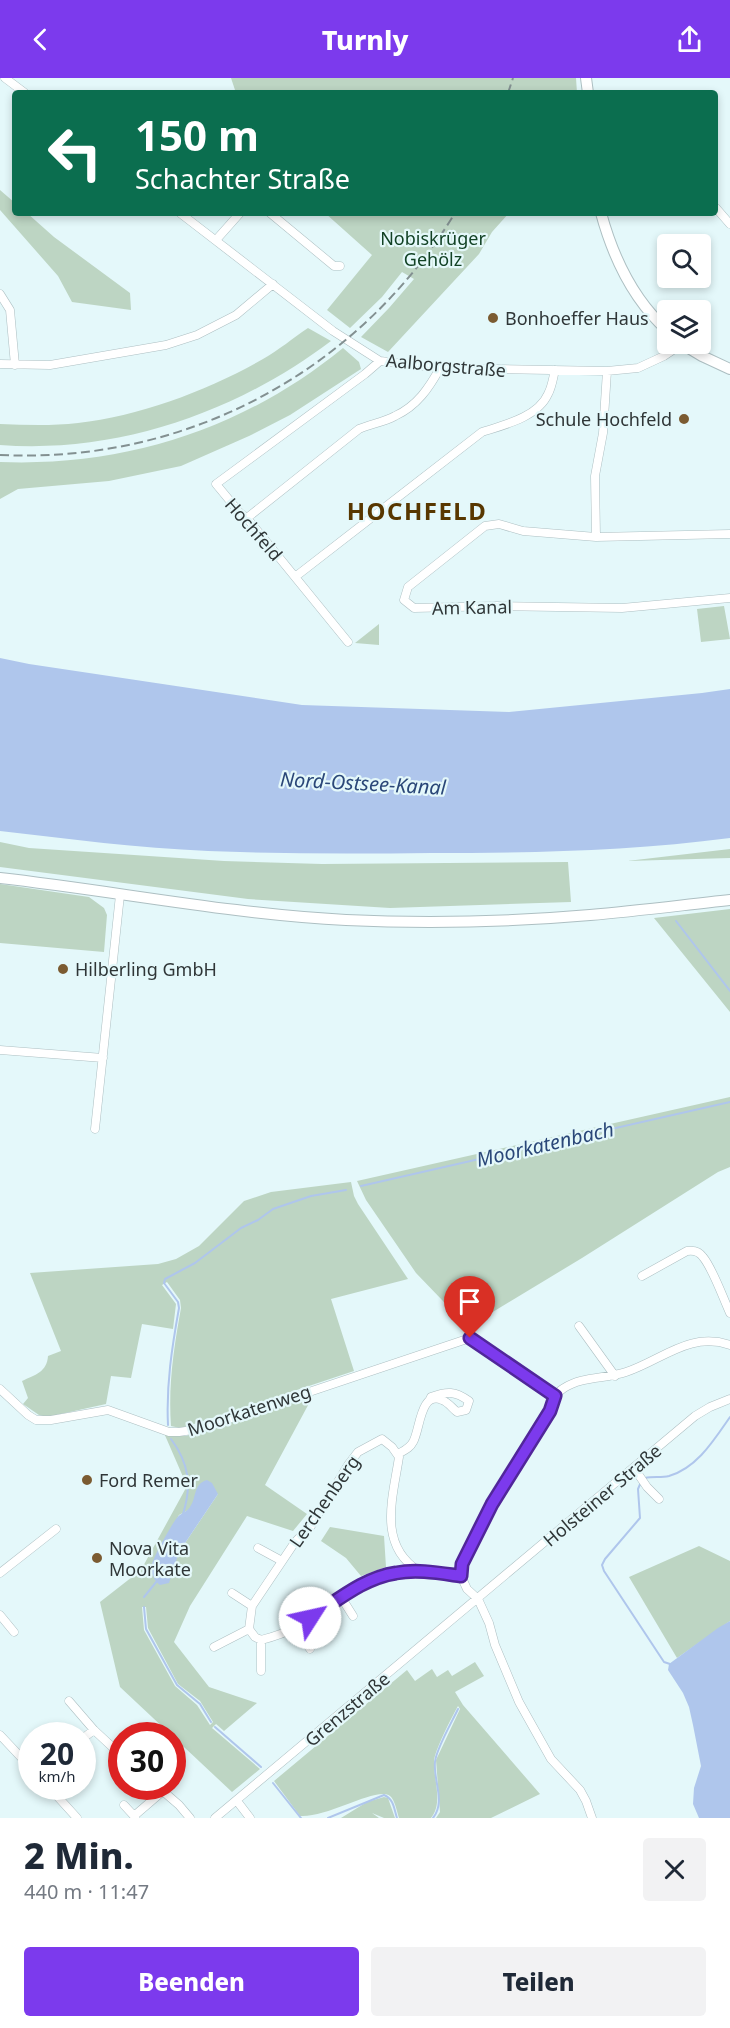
<!DOCTYPE html>
<html lang="de">
<meta charset="utf-8">
<style>
:root{--surface:#fff;--page:#f2f2f3;--text:#1f2937;--muted:#747a83;--accent:#7c3aed}
body{margin:0;font-family:"Noto Sans",sans-serif;background:var(--page);color:var(--text);height:100vh;display:flex;flex-direction:column;font-size:22px;white-space:nowrap}
*{box-sizing:border-box;margin:0}
p{font-size:20px;color:var(--muted)}
.icon{flex:none;width:33px;height:33px;fill:none;stroke:currentColor;stroke-width:2;stroke-linecap:round;stroke-linejoin:round}
.map{position:relative;height:1740px;overflow:hidden}
.details{display:flex;flex-direction:column;background:var(--surface);flex:1}
.details>*{flex:none}
.top-card{position:absolute;left:12px;top:12px;width:706px;height:126px;border-radius:6px;box-shadow:0 3px 9px #0003;background:#0b6e4f;color:#fff;overflow:hidden}
.buttons{position:absolute;left:657px;top:156px;display:grid;gap:12px}
.buttons a{display:grid;place-items:center;width:54px;height:54px;border-radius:6px;background:var(--surface);box-shadow:0 3px 9px #0003;font-size:30px}
.speed{position:absolute;left:18px;top:1644px;display:flex;gap:12px;font-size:30px;font-weight:700;text-align:center}
.speed>*{display:grid;place-content:center;width:78px;height:78px;border-radius:50%;background:var(--surface);box-shadow:0 3px 9px #0003;line-height:1}
.speed small{font-size:15px;font-weight:400}
.speed .limit{border:9px solid #d22;background:#fff;color:#111}
.pin{position:absolute;display:grid;place-items:center;width:51px;height:51px;color:#fff;margin:-62px -26px;border-radius:50% 50% 50% 0;rotate:-45deg;box-shadow:0 0 6px #0007}
.pin .icon{rotate:45deg}
.me{position:absolute;width:66px;margin:-33px;rotate:55deg;stroke-linejoin:round;filter:drop-shadow(0 0 4px #0008)}
.turn{display:flex;align-items:center;gap:21px;height:126px;padding:0 24px;font-size:27px}
.turn .icon{width:78px;height:78px;stroke-width:2.5}
.turn b{display:block;font-size:42px;line-height:51px}
.round{display:grid;place-items:center;flex:none;width:63px;height:63px;border-radius:6px;background:var(--page)}
.overview{display:flex;align-items:center;justify-content:space-between;height:102px;padding:0 24px}
h1{font-size:36px;font-weight:800;line-height:45px}
.action{display:flex;gap:12px;margin-top:auto;padding:12px 24px}
.action a{flex:1;height:69px;border-radius:6px;background:var(--accent);color:#fff;font-size:24px;font-weight:800;line-height:69px;text-align:center}
.action a+a{background:var(--page);color:var(--text)}
header{display:flex;justify-content:space-between;align-items:center;height:78px;padding:0 24px;background:var(--accent);color:#fff;font-size:27px;font-weight:800}
.map>svg:first-child{display:block}
.green{fill:#bdd5c3;fill-rule:evenodd}
.water{fill:#afc6ec}
.lines{fill:none;stroke-linecap:round;stroke-linejoin:round}
.stream{stroke:#afc6ec;stroke-width:2}
.minor-casing{stroke:#adbfc2;stroke-width:9}
.major-casing{stroke:#adbfc2;stroke-width:12}
.minor{stroke:#fff;stroke-width:8}
.major{stroke:#fff;stroke-width:10}
.rail{stroke:#839091;stroke-width:2;stroke-dasharray:9 4.5;stroke-linecap:butt}
.route-casing{stroke:#51269a;stroke-width:15}
.route{stroke:#7c3aed;stroke-width:10}
.poi-dot{fill:#7b5b31;stroke:#e4f8fa;stroke-width:2}
.labels{text-anchor:middle;dominant-baseline:central;stroke-width:4.5;stroke-linejoin:round;paint-order:stroke}
.park-label{font-size:18px;fill:#124225;stroke:#e4f8fa}
.poi-label{font-size:18px;fill:#2f3637;stroke:#e4f8fa;text-anchor:start}
.street-label{font-size:18px;fill:#2f3637;stroke:#e4f8fa}
.water-label{font-size:20px;font-style:italic;fill:#2a4778;stroke:#e4f8fa}
.district-label{font-size:24px;font-weight:bold;letter-spacing:1.5px;fill:#583700;stroke:#e4f8fa}
</style>
<header><svg class="icon" aria-label="back" viewBox="0 0 24 24"><path d="M15 5l-7 7 7 7"/></svg>Turnly<svg class="icon" aria-label="share" viewBox="0 0 24 24"><path d="M12 15V3M7 8l5-5 5 5M5 13v7h14v-7"/></svg></header>
<div class="map">
<svg width="730" height="1740" viewBox="0 0 730 1740">
<rect width="100%" height="100%" fill="#e4f8fa"/>
<!-- green -->
<path class="green" d="M231,0H576L577,15H236Z
M0,112L15,125V135H27L54,159L130,215L131,232L72,224L58,198L0,132Z
M325,135H509L492,154L479,176L388,274L361,259L389,230L414,201L402,194L382,219L350,250L327,232L372,177Z
M308,250L331,263C237,334 118,376 0,367V346C26,347 52,348 78,345C140,338 209,312 263,281C279,272 293,260 308,250Z
M343,270L359,284L361,291L290,337L249,358L181,388L109,403L18,411L0,421V384C127,389 245,350 343,270Z
M724,528L730,561L701,564L697,531Z
M379,546V567L355,565Z
M0,764L29,770L224,783L322,786L568,784L571,824L390,830L248,821L0,789Z
M730,771V780L627,783Z
M0,806L89,819L104,830L107,837L104,874L0,865Z
M730,831V934L654,840Z
M730,1019V1089L718,1094L582,1180L468,1249L416,1195L366,1122L357,1103Z
M351,1104L354,1118L358,1126L408,1201L331,1221L354,1293L188,1348L180,1350L171,1348C168,1307 174,1269 181,1230L180,1222L167,1204L162,1207L176,1226L173,1251L142,1246L131,1300L111,1298L106,1326L47,1339L39,1337L23,1326L28,1320L22,1303C35,1297 47,1294 48,1278L61,1273L30,1195L158,1186L176,1181L199,1168L244,1123L271,1114Z
M313,1318L265,1407L307,1436L293,1453L247,1438L190,1528L174,1564L209,1609L257,1625L224,1653L216,1646L212,1650L260,1691L232,1714L120,1609L100,1524L141,1492L187,1408L164,1355L186,1358ZM218,1416L179,1474L175,1484L152,1486L179,1437ZM142,1529H146L148,1550L178,1606L200,1623L213,1644L210,1647L197,1627L175,1608L144,1552Z
M330,1449L384,1458L386,1489L361,1498L346,1480L321,1463Z
M699,1468L730,1483V1543L677,1580L629,1499Z
M475,1584L484,1598L455,1614L463,1627L540,1716L491,1740H436L440,1734L436,1682L460,1631L458,1628C452,1639 433,1675 434,1685C434,1702 443,1726 431,1740H399C397,1734 395,1722 390,1718C377,1708 328,1740 300,1738L274,1703L407,1592L415,1603L432,1591L437,1599L448,1592L452,1598Z
M384,1719L388,1720L395,1740H381H384L372,1735L379,1740H341L367,1724Z"/>
<!-- water -->
<path class="water" d="M0,580L29,586L302,627L509,634L702,615L730,611V760C631,773 531,775 431,775C356,776 282,776 208,773C138,770 69,761 0,753Z
M207,1402L212,1405L218,1416L179,1474L169,1505L160,1507C154,1503 150,1494 152,1487C153,1479 171,1448 176,1441C180,1435 187,1434 190,1429C197,1419 193,1406 207,1402Z
M730,1543V1740H699L693,1726L694,1710L701,1688L693,1647L689,1629L683,1615L668,1592L669,1586L718,1550Z"/>
<g class="lines">
<!-- stream -->
<path class="stream" d="M676,843L730,913
M361,1108L730,1024
M168,1347C166,1307 172,1269 179,1230L178,1224L164,1205L165,1201L195,1185L241,1150L258,1142L273,1131L311,1118L346,1112
M171,1361C189,1385 192,1408 183,1436
M645,1400C653,1398 661,1400 669,1398C697,1390 714,1362 730,1339
M641,1404L638,1411L640,1440L605,1481L602,1487L604,1493L664,1584L670,1586
M144,1519L157,1503
M144,1529L146,1551L177,1607L200,1626L211,1644
M215,1649L261,1689
M273,1705L301,1740
M328,1740L384,1717C394,1721 394,1731 397,1740
M433,1740C446,1724 433,1702 435,1684C436,1671 452,1644 458,1631"/>
<!-- minor casing -->
<g class="minor-casing">
<path id="minor" d="M5,0L25,15
M716,130L730,146
M180,135L333,253L380,283L440,290L607,293L638,290L664,278L682,266
M270,135L334,188H340
M216,162L240,135
M0,216L10,232L15,287
M0,286L50,287L166,267L197,257L236,237L273,206
M247,440L359,351C371,346 384,344 395,338C417,328 429,310 440,290
M730,456L596,459L523,453L499,446L485,448L408,509L404,522L414,530L497,528L622,530L730,520
M596,459L595,398L603,355L607,293
M295,499L482,354C504,347 538,339 548,316C552,309 553,300 555,292
M348,564L247,440L240,435L216,406L365,296L380,283
M0,972L103,980
M95,1051L120,817
M642,1198L687,1173C693,1172 699,1173 703,1179C713,1191 723,1220 730,1235
M579,1248L615,1298
M0,1311L28,1337L36,1342H51L108,1332L169,1354H179L199,1351L470,1260L555,1318
M398,1376C405,1372 410,1370 413,1364C420,1353 420,1312 442,1322C448,1324 452,1330 457,1334L466,1332L469,1323C455,1313 447,1313 431,1319L429,1323
M634,1390L647,1409L659,1421
M258,1470L282,1483
M419,1493C377,1467 393,1419 399,1379L392,1369L382,1361L358,1374L348,1387L311,1448L295,1464L252,1528L249,1551L255,1559L261,1562C273,1559 285,1555 296,1549C329,1533 358,1500 396,1495C418,1492 439,1496 461,1498
M0,1495L56,1451
M232,1515L252,1528
M341,1519L353,1538
M0,1537L14,1554
M297,1549L310,1571
M214,1569L249,1551
M261,1593V1562
M69,1623L94,1652L122,1678
M0,1657L32,1691
M82,1661L94,1652
M48,1708L77,1740
M157,1708L179,1727L190,1740
M237,1723L250,1740
M124,1727L135,1739
M134,1738L163,1713
M215,1740L695,1338L710,1329L730,1321
M592,1740L586,1723L580,1712L551,1681L519,1624L495,1567L489,1545L478,1521L467,1511L461,1498L462,1486L492,1426L550,1333C553,1324 555,1315 564,1310C582,1298 606,1301 626,1294C662,1282 690,1253 730,1267"/>
</g>
<!-- major casing -->
<g class="major-casing">
<path id="major" d="M586,0L588,15
M601,135C613,179 633,222 668,253
M682,266L702,278L730,291
M0,800C115,813 230,836 346,842C427,846 509,844 590,837C637,833 683,827 730,822"/>
</g>
<!-- minor -->
<use href="#minor" class="minor"/>
<!-- major -->
<use href="#major" class="major"/>
<!-- rail -->
<path class="rail" d="M508,15L513,0
M0,377C186,386 358,294 455,135"/>
</g>
<g class="lines">
<!-- route casing -->
<g class="route-casing">
<path id="route" d="M310,1540C337,1523 363,1500 396,1495C417,1491 439,1495 461,1498L462,1486L492,1426L550,1333L555,1318L470,1260"/>
</g>
<!-- route -->
<use href="#route" class="route"/>
</g>
<!-- markers -->
<g class="poi-dot">
<circle cx="493" cy="240" r="6"/>
<circle cx="684" cy="341" r="6"/>
<circle cx="63" cy="891" r="6"/>
<circle cx="87" cy="1402" r="6"/>
<circle cx="97" cy="1480" r="6"/>
</g>
<g class="labels">
<!-- park labels -->
<g class="park-label">
<text x="433" y="160">Nobiskrüger<tspan x="433" dy="21">Gehölz</tspan></text>
</g>
<!-- poi labels -->
<g class="poi-label">
<text x="505" y="240">Bonhoeffer Haus</text>
<text x="672" y="341" text-anchor="end">Schule Hochfeld</text>
<text x="75" y="891">Hilberling GmbH</text>
<text x="99" y="1402">Ford Remer</text>
<text x="109" y="1470">Nova Vita<tspan x="109" dy="21">Moorkate</tspan></text>
</g>
<!-- street labels -->
<g class="street-label">
<text transform="translate(446 287) rotate(5)">Aalborgstraße</text>
<text transform="translate(254 451) rotate(49)">Hochfeld</text>
<text transform="translate(472 529) rotate(-1)">Am Kanal</text>
<text transform="translate(249 1332) rotate(-18)">Moorkatenweg</text>
<text transform="translate(602 1417) rotate(-40)">Holsteiner Straße</text>
<text transform="translate(324 1423) rotate(-55)">Lerchenberg</text>
<text transform="translate(347 1631) rotate(-40)">Grenzstraße</text>
</g>
<!-- water labels -->
<g class="water-label">
<text transform="translate(363 705) rotate(3)">Nord-Ostsee-Kanal</text>
<text transform="translate(545 1066) rotate(-13)">Moorkatenbach</text>
</g>
<!-- district labels -->
<g class="district-label">
<text x="417" y="432">HOCHFELD</text>
</g>
</g>
</svg>
<div class="buttons">
<a><svg class="icon" aria-label="search" viewBox="0 0 24 24"><circle cx="10" cy="10" r="6"/><path d="M15 15l6 6"/></svg></a>
<a><svg class="icon" aria-label="layers" viewBox="0 0 24 24"><path d="M12 4l9 5-9 5-9-5zM3 14l9 5 9-5"/></svg></a>
</div>
<div class="speed"><div>20<small>km/h</small></div><div class="limit">30</div></div>
<div class="pin" style="left:470px;top:1260px;background:#d93025"><svg class="icon" aria-label="arrive" viewBox="0 0 24 24"><path d="M6 21V4h12l-3 4 3 4H6"/></svg></div>
<svg class="me" style="left:310px;top:1540px" viewBox="-20 -20 40 40"><circle r="19" fill="#fff"/><path d="M0-13L10 11 0 6-10 11z" fill="#7c3aed"/></svg>
<div class="top-card">
<div class="turn"><svg class="icon" aria-label="left" viewBox="0 0 24 24"><path d="M17 20v-9H6M10 6l-5 5 5 5"/></svg><div><b>150 m</b>Schachter Straße</div></div>
</div>
</div>
<section class="details">
<div class="overview"><div><h1>2 Min.</h1><p>440 m · 11:47</p></div><a class="round"><svg class="icon" aria-label="close" viewBox="0 0 24 24"><path d="M6 6l12 12M18 6L6 18"/></svg></a></div>
<div class="action"><a>Beenden</a><a>Teilen</a></div>
</section>
